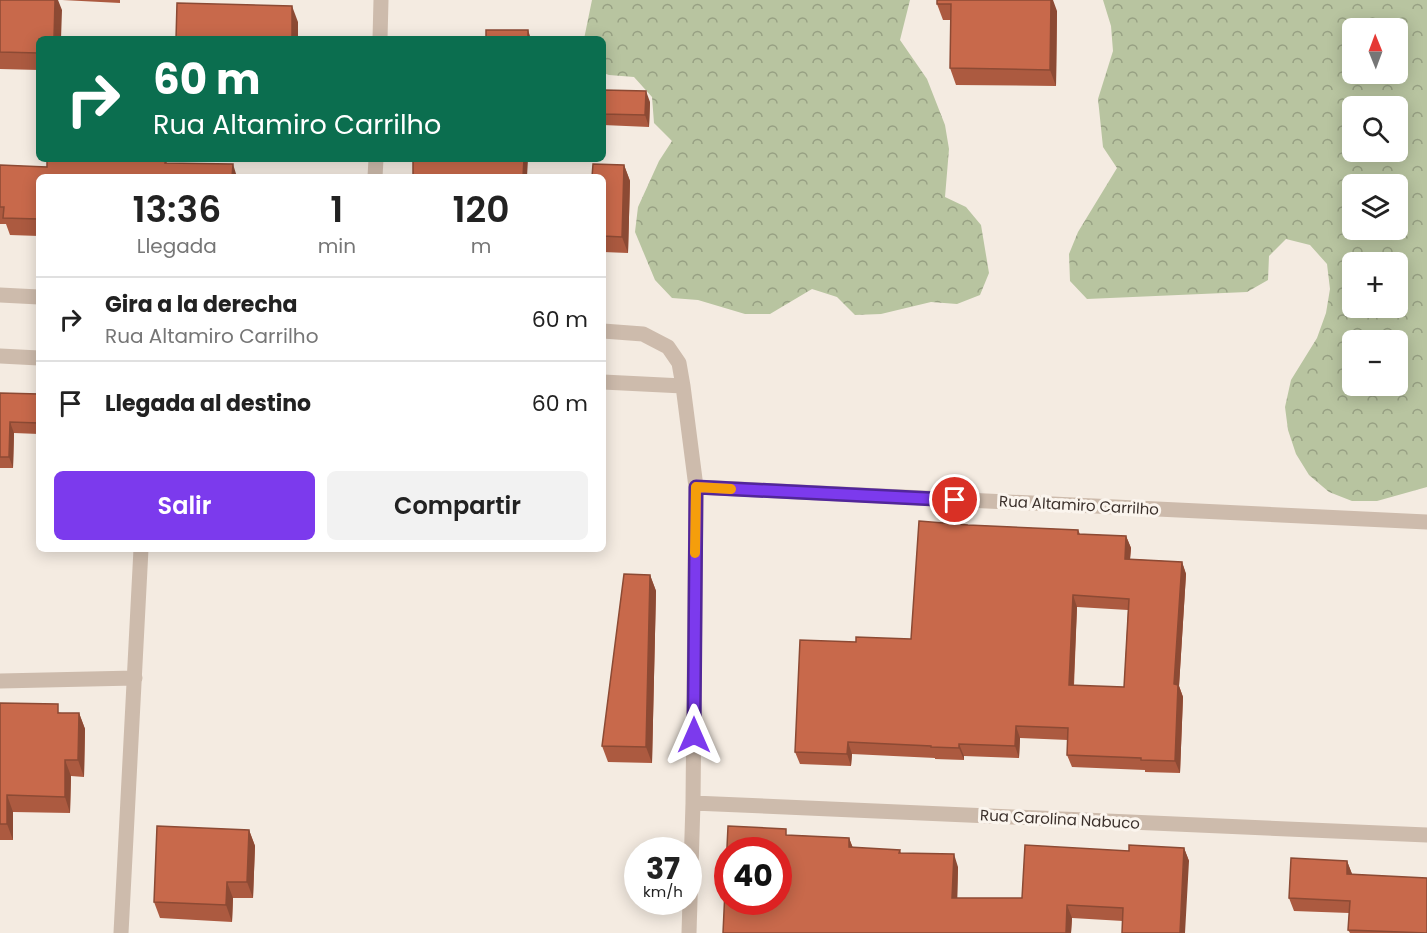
<!DOCTYPE html>
<html lang="es">
<meta charset="utf-8">
<style>
:root{--surface:#fff;--page:#f2f2f2;--text:#222;--muted:#767676;--line:#e0e0e0;--accent:#7c3aed}
body{margin:0;font-family:Poppins,sans-serif;background:var(--page);color:var(--text);height:100vh;display:flex;flex-direction:column;font-size:22px;white-space:nowrap}
*{box-sizing:border-box;margin:0}
p{font-size:20px;color:var(--muted)}
.icon{flex:none;width:33px;height:33px;fill:none;stroke:currentColor;stroke-width:2;stroke-linecap:round;stroke-linejoin:round}
.map{position:relative;flex:1;overflow:hidden}
.details{position:absolute;left:36px;top:174px;width:570px;height:378px;display:flex;flex-direction:column;background:var(--surface);border-radius:9px;box-shadow:0 3px 15px #0003}
.details>*{flex:none}
.guide{position:absolute;left:36px;top:36px;width:570px;height:126px;border-radius:9px;box-shadow:0 3px 15px #0003;background:#0b6e4f;color:#fff;overflow:hidden}
.needle{width:39px;rotate:359deg}
.fabs{position:absolute;left:1342px;top:18px;display:grid;gap:12px}
.fabs a{display:grid;place-items:center;width:66px;height:66px;border-radius:9px;background:var(--surface);box-shadow:0 3px 15px #0003;font-size:30px}
.speed{position:absolute;left:624px;top:837px;display:flex;gap:12px;font-size:30px;font-weight:700;text-align:center}
.speed>*{display:grid;place-content:center;width:78px;height:78px;border-radius:50%;background:var(--surface);box-shadow:0 3px 15px #0003;line-height:1}
.speed small{font-size:15px;font-weight:400}
.speed .limit{border:9px solid #d22;background:#fff;color:#111}
.pin{position:absolute;display:grid;place-items:center;width:51px;height:51px;color:#fff;margin:-26px;border:3px solid #fff;border-radius:50%;box-shadow:0 2px 6px #0007}
.me{position:absolute;width:66px;margin:-33px;rotate:0deg;stroke-linejoin:round;filter:drop-shadow(0 0 4px #0008)}
.turn{display:flex;align-items:center;gap:21px;height:126px;padding:0 18px;font-size:27px}
.turn .icon{width:78px;height:78px;stroke-width:2.5}
.turn b{display:block;font-size:42px;line-height:51px}
.eta{display:flex;justify-content:space-evenly;align-items:center;height:102px;text-align:center}
.eta b{font-size:36px;font-weight:600;line-height:42px}
.cta{display:flex;gap:12px;margin-top:auto;padding:12px 18px}
.cta a{flex:1;height:69px;border-radius:9px;background:var(--accent);color:#fff;font-size:24px;font-weight:600;line-height:69px;text-align:center}
.cta a+a{background:var(--page);color:var(--text)}
ul{padding:0;list-style:none}
li{display:flex;align-items:center;gap:18px;height:84px;padding:0 18px;border-top:2px solid var(--line)}
li div{flex:1}
li b{display:block;font-size:22px}
li em{font-style:normal}
.map>svg:first-child{display:block}
.forest{fill:url(#forest-crowns);fill-rule:evenodd}
.lines{fill:none;stroke-linecap:round;stroke-linejoin:round}
.minor{stroke:#cdbbac;stroke-width:15}
.wall{fill:#ac5a40;fill-rule:evenodd}
.shaded-wall{fill:#8c4a34}
.building{fill:#c8694b;stroke:#8c4a34;stroke-width:1.5;fill-rule:evenodd}
.route-casing{stroke:#51269a;stroke-width:15}
.route{stroke:#7c3aed;stroke-width:10}
.slow{stroke:#f59e0b;stroke-width:10}
.labels{text-anchor:middle;dominant-baseline:central;stroke-width:6;stroke-linejoin:round;paint-order:stroke}
.street-label{font-size:15px;fill:#3b302b;stroke:#fbf5ee}
</style>
<div class="map">
<svg width="1427" height="933" viewBox="0 0 1427 933">
<defs>
<pattern id="forest-crowns" width="20" height="18" patternUnits="userSpaceOnUse" patternTransform="scale(1.5)"><rect width="20" height="18" fill="#b8c4a0"/><path d="M2 6a3 3 0 1 1 6 0M12 15a3 3 0 1 1 6 0" fill="none" stroke="#97a083"/></pattern>
</defs>
<rect width="100%" height="100%" fill="#f4ebe1"/>
<!-- forest -->
<path class="forest" d="M592,0H910L900,40L927,79L945,125L949,149L945,197L966,207L981,225L989,273L980,295L957,304L931,302L881,314L855,315L837,297L812,289L770,314H745L698,300L672,298L655,280L635,232L638,207L659,161L672,141L654,123L652,97L634,77L609,75L603,73V39H584Z
M1103,0H1427V487L1377,501H1352L1329,492L1309,475L1296,454L1288,430L1285,407L1291,380L1317,338L1326,313L1330,289L1327,264L1310,245L1286,239L1269,256L1268,280L1247,292L1087,299L1070,281L1069,254L1078,232L1117,168L1103,147L1098,99L1113,51L1111,26ZM1353,28H1398V74H1353ZM1353,106H1398V152H1353ZM1353,184H1398V230H1353ZM1353,262H1398V308H1353ZM1353,340H1398V386H1353Z"/>
<g class="lines">
<!-- minor -->
<path class="minor" d="M380,39L381,0
M375,177L376,159
M0,295L39,297
M603,331L643,334L668,347L679,363L683,386L696,487L693,803L689,933
M0,356L39,358
M603,382L683,386
M696,487L1427,522
M0,681L135,678
M693,803L1427,835
M121,933L141,549"/>
</g>
<!-- wall -->
<path class="wall" d="M0,0L62,10L39,39V70L0,69Z
M62,0H120V3Z
M937,0L1057,11L1056,86L956,85L950,68V20H943L937,4Z
M603,90L650,102L649,127L603,125Z
M166,159L167,163L39,177V236L10,235L6,224H0V165L47,167Z
M624,165L630,181L628,253L603,252V177Z
M0,393L39,394V434L14,433L13,468H0Z
M968,525L1078,530L1080,534L1126,536L1131,548L1130,559L1182,562L1186,574L1179,686L1183,697L1180,773L1145,772V770L1072,767L1067,755L1068,740L1020,738L1019,758L964,756V760L935,759V758L852,754L851,766L800,764L795,752L856,642L911,639ZM1077,607L1128,610L1124,687L1074,686Z
M650,575L656,591L652,763L608,762L602,746Z
M0,703L62,713H79L85,729L84,777L71,776L70,813L13,812V840H0Z
M249,830L255,846L253,898H233L232,922L160,918L154,902Z
M789,835L849,838L853,848L900,850L901,853L958,867L957,898H1022L1129,851L1184,848L1189,861L1123,921L1072,918L1071,933H723Z
M1347,861L1352,874L1427,933H1350L1348,930L1349,913L1294,911L1289,898Z"/>
<!-- shaded-wall -->
<path class="shaded-wall" d="M55,0H58L62,10L61,39H54Z
M1051,0H1053L1057,11L1056,86L1050,70Z
M292,6L298,22V39H292Z
M528,30L531,39H528Z
M646,91L650,102L649,127L645,115Z
M524,159H528L527,177H523Z
M233,164L237,177H232Z
M624,165L630,181L628,253L622,237Z
M10,422L14,433L13,468L9,457Z
M1126,536L1131,548L1129,571L1125,559Z
M1182,562L1186,574L1179,686L1183,697L1180,773L1175,761L1174,684Z
M650,575L656,591L652,763L646,747Z
M1073,595L1077,607L1073,697L1069,685Z
M79,713L85,729L84,777L78,760Z
M1016,726L1020,738L1019,758L1015,746Z
M848,742L852,754L851,766L847,754Z
M959,744L964,756V760L959,748Z
M65,760L71,776L70,813L65,797Z
M7,795L13,812V840L7,824Z
M249,830L255,846L253,898L247,882Z
M849,838L854,851L849,847Z
M1184,848L1189,861L1185,933H1180Z
M954,854L958,867L957,911L952,898Z
M1347,861L1352,874H1347Z
M227,882L233,898L232,922L226,905Z
M1067,905L1072,918L1071,933H1066Z"/>
<!-- building -->
<path class="building" d="M0,0H55L54,39H39V53L0,52Z
M937,0H1051L1050,70L950,68L951,4H937Z
M177,3L292,6V39H176Z
M486,30H528V39H486Z
M603,90L646,91L645,115L603,114Z
M47,159H166L165,163L233,164L232,177H39V219L3,218L4,207H0V165L47,167Z
M413,159H524L523,177H413Z
M593,164L624,165L622,237L603,236V177H592Z
M0,393L39,394V423L10,422L9,457H0Z
M919,521L968,525L1078,530V534L1126,536L1125,559L1182,562L1174,684L1178,685L1175,761L1141,760V758L1067,755L1068,728L1016,726L1015,746L959,744V748L931,747V746L848,742L847,754L795,752L800,640L856,642V637L911,639ZM1073,595L1129,599L1124,687L1069,685Z
M624,574L650,575L646,747L602,746Z
M0,703L58,704V713H79L78,760H65V797L7,795V824H0Z
M157,826L249,830L247,882H227L226,905L154,902Z
M728,826L786,829V835L849,838V847L900,850L899,853L954,854L952,898H1022L1025,845L1129,851V845L1184,848L1180,933H1122L1123,908L1067,905L1066,933H723ZM728,850H778V902H728Z
M1291,858L1347,861V874L1427,878V933L1348,930L1350,901L1289,898Z"/>
<g class="lines">
<!-- route casing -->
<g class="route-casing">
<path id="route" d="M694,735L696,487L955,500"/>
</g>
<!-- route -->
<use href="#route" class="route"/>
<!-- slow -->
<path class="slow" d="M695,553L696,487L731,489"/>
</g>
<g class="labels">
<!-- street labels -->
<g class="street-label">
<text transform="translate(1079 505) rotate(3)">Rua Altamiro Carrilho</text>
<text transform="translate(1060 819) rotate(3)">Rua Carolina Nabuco</text>
</g>
</g>
</svg>
<div class="fabs">
<a><svg class="needle" viewBox="-14 -14 28 28"><path d="M0-13l5 13h-10z" fill="#e53935"/><path d="M0 13l5-13h-10z" fill="#767676"/></svg></a>
<a><svg class="icon" aria-label="search" viewBox="0 0 24 24"><circle cx="10" cy="10" r="6"/><path d="M15 15l6 6"/></svg></a>
<a><svg class="icon" aria-label="layers" viewBox="0 0 24 24"><path d="M12 4l9 5-9 5-9-5zM3 14l9 5 9-5"/></svg></a>
<a>+</a>
<a>−</a>
</div>
<div class="speed"><div>37<small>km/h</small></div><div class="limit">40</div></div>
<div class="pin" style="left:955px;top:500px;background:#d93025"><svg class="icon" aria-label="arrive" viewBox="0 0 24 24"><path d="M6 21V4h12l-3 4 3 4H6"/></svg></div>
<svg class="me" style="left:694px;top:735px" viewBox="-20 -20 40 40"><path d="M0-17L14 15 0 8-14 15z" fill="#7c3aed" stroke="#fff" stroke-width="4"/></svg>
<div class="guide">
<div class="turn"><svg class="icon" aria-label="right" viewBox="0 0 24 24"><path d="M7 20v-9h11M14 6l5 5-5 5"/></svg><div><b>60 m</b>Rua Altamiro Carrilho</div></div>
</div>
<section class="details">
<div class="eta">
<div><b>13:36</b><p>Llegada</p></div>
<div><b>1</b><p>min</p></div>
<div><b>120</b><p>m</p></div>
</div>
<ul>
<li><svg class="icon" aria-label="right" viewBox="0 0 24 24"><path d="M7 20v-9h11M14 6l5 5-5 5"/></svg><div><b>Gira a la derecha</b><p>Rua Altamiro Carrilho</p></div><em>60 m</em></li>
<li><svg class="icon" aria-label="arrive" viewBox="0 0 24 24"><path d="M6 21V4h12l-3 4 3 4H6"/></svg><div><b>Llegada al destino</b></div><em>60 m</em></li>
</ul>
<div class="cta"><a>Salir</a><a>Compartir</a></div>
</section>
</div>
